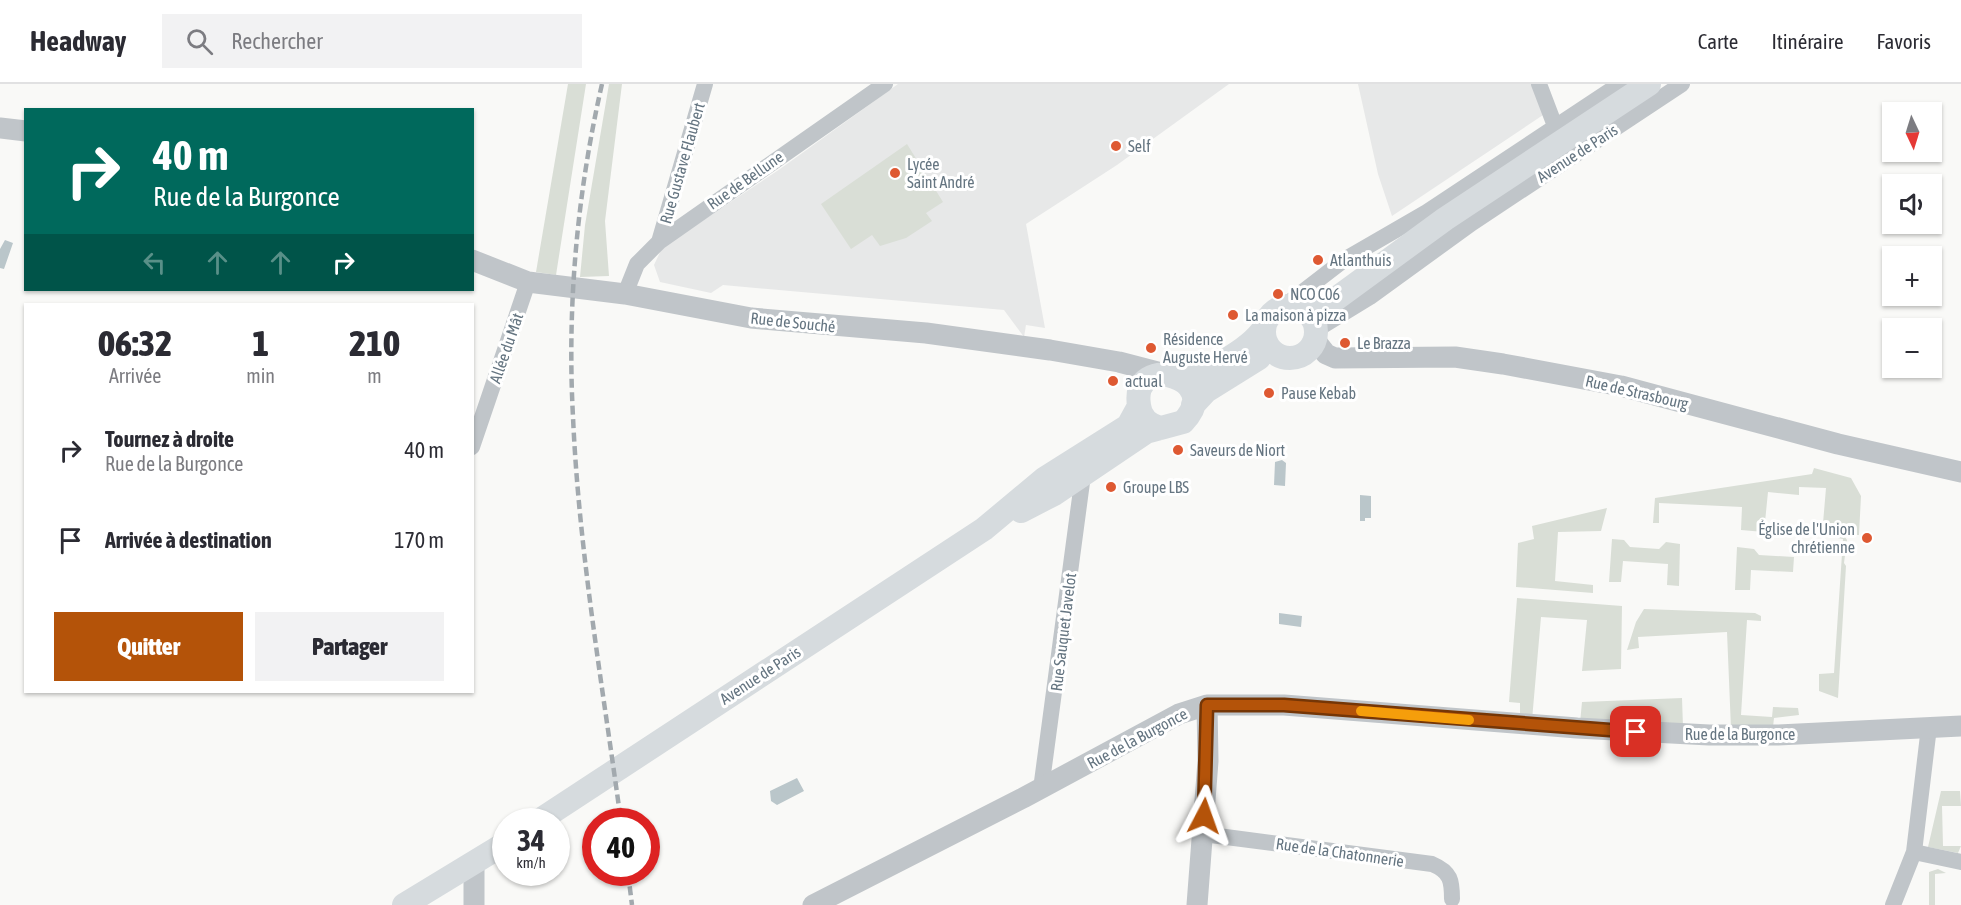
<!DOCTYPE html>
<html lang="fr">
<meta charset="utf-8">
<style>
:root{--surface:#fff;--page:#f2f2f3;--text:#2b2b33;--muted:#7c7c81;--line:#e1e1e2;--accent:#b45309}
body{margin:0;font-family:"Asap Condensed",sans-serif;background:var(--page);color:var(--text);height:100vh;display:flex;flex-direction:column;font-size:22px;white-space:nowrap}
*{box-sizing:border-box;margin:0}
p{font-size:20px;color:var(--muted)}
.icon{flex:none;width:33px;height:33px;fill:none;stroke:currentColor;stroke-width:2;stroke-linecap:round;stroke-linejoin:round}
.map{position:relative;flex:1;overflow:hidden}
.side{position:absolute;left:24px;top:219px;width:450px;height:390px;display:flex;flex-direction:column;background:var(--surface);border-radius:0px;box-shadow:0 2px 4px #0004}
.side>*{flex:none}
.guide{position:absolute;left:24px;top:24px;width:450px;height:183px;border-radius:0px;box-shadow:0 2px 4px #0004;background:#00695c;color:#fff;overflow:hidden}
.needle{width:39px;rotate:176deg}
.controls{position:absolute;left:1882px;top:18px;display:grid;gap:12px}
.controls a{display:grid;place-items:center;width:60px;height:60px;border-radius:0px;background:var(--surface);box-shadow:0 2px 4px #0004;font-size:30px}
.speed{position:absolute;left:492px;top:724px;display:flex;gap:12px;font-size:30px;font-weight:700;text-align:center}
.speed>*{display:grid;place-content:center;width:78px;height:78px;border-radius:50%;background:var(--surface);box-shadow:0 2px 4px #0004;line-height:1}
.speed small{font-size:15px;font-weight:400}
.speed .limit{border:9px solid #d22;background:#fff;color:#111}
.pin{position:absolute;display:grid;place-items:center;width:51px;height:51px;color:#fff;margin:-26px;border-radius:12px;box-shadow:0 3px 9px #0006}
.me{position:absolute;width:66px;margin:-33px;rotate:4deg;stroke-linejoin:round;filter:drop-shadow(0 0 4px #0008)}
.turn{display:flex;align-items:center;gap:21px;height:126px;padding:0 30px;font-size:27px}
.turn .icon{width:78px;height:78px;stroke-width:2.5}
.turn b{display:block;font-size:42px;line-height:51px}
.lanes{display:flex;align-items:center;height:57px;padding:0 30px;background:#0003;justify-content:center;gap:30px;direction:ltr}
.lanes .off{opacity:.35}
.eta{display:flex;justify-content:space-evenly;align-items:center;height:102px;text-align:center}
.eta b{font-size:36px;font-weight:800;line-height:42px}
.cta{display:flex;gap:12px;margin-top:auto;padding:12px 30px}
.cta a{flex:1;height:69px;border-radius:0px;background:var(--accent);color:#fff;font-size:24px;font-weight:800;line-height:69px;text-align:center}
.cta a+a{background:var(--page);color:var(--text)}
ul{padding:0;list-style:none}
li{display:flex;align-items:center;gap:18px;height:90px;padding:0 30px}
li div{flex:1}
li b{display:block;font-size:22px}
li em{font-style:normal}
header{display:flex;align-items:center;gap:36px;box-sizing:border-box;height:84px;padding:0 30px;background:var(--surface);border-bottom:2px solid var(--line)}
header strong{font-size:28px}
nav{display:flex;gap:33px;margin-inline-start:auto;font-size:21px}
.search{width:420px;height:54px;background:var(--page);display:flex;align-items:center;gap:15px;box-sizing:border-box;padding:0 21px;border-radius:0px;color:var(--muted);font-size:22px}
.map>svg:first-child{display:block}
.built{fill:#e7e8e8}
.green{fill:#d9ded6}
.water{fill:#bac6ca}
.lines{fill:none;stroke-linecap:round;stroke-linejoin:round}
.minor{stroke:#c0c5c9;stroke-width:16}
.tertiary{stroke:#c0c5c9;stroke-width:21}
.secondary{stroke:#d6dbde;stroke-width:24}
.rail{stroke:#a2a9ae;stroke-width:4.5;stroke-dasharray:9 4.5;stroke-linecap:butt}
.route-casing{stroke:#753606;stroke-width:15}
.route{stroke:#b45309;stroke-width:10}
.slow{stroke:#f59e0b;stroke-width:10}
.poi-dot{fill:#de5932;stroke:#fff;stroke-width:2}
.labels{text-anchor:middle;dominant-baseline:central;stroke-width:6;stroke-linejoin:round;paint-order:stroke}
.poi-label{font-size:16px;fill:#657581;stroke:#fff;text-anchor:start}
.street-label{font-size:16px;fill:#657581;stroke:#fff}
</style>
<header>
<strong>Headway</strong>
<div class="search"><svg class="icon" aria-label="search" viewBox="0 0 24 24"><circle cx="10" cy="10" r="6"/><path d="M15 15l6 6"/></svg>Rechercher</div>
<nav><a>Carte</a><a>Itinéraire</a><a>Favoris</a></nav>
</header>
<div class="map">
<svg width="1961" height="821" viewBox="0 0 1961 821">
<rect width="100%" height="100%" fill="#f9f9f7"/>
<!-- built -->
<path class="built" d="M898,0H1229L1117,81L1026,140L1045,244L1026,241L1024,253L1004,226L723,201L711,209L660,198L654,181L662,164L780,85Z
M1358,0H1535L1546,29L1392,132L1378,90Z"/>
<!-- green -->
<path class="green" d="M568,0H586L556,191L536,188Z
M609,0H622L605,137L609,192L580,193L585,141Z
M907,60L943,118L926,129L932,137L906,154L880,162L872,151L851,165L821,120Z
M1814,384L1851,394L1861,412L1859,451H1852L1848,446L1843,450L1847,456L1844,479L1846,482L1838,614L1819,607V590L1834,589L1843,455L1822,451L1826,404L1799,403V411L1768,408L1764,448L1741,446L1742,423L1659,419V439H1653L1655,414L1812,390Z
M1607,424L1601,447L1558,448L1555,497L1593,501V509L1516,503L1518,459L1534,455L1532,442Z
M1612,455L1624,456L1630,463L1659,465L1666,458L1680,460L1679,502L1667,501L1668,480L1623,477L1621,498H1609Z
M1737,463L1754,465L1759,471L1794,473L1793,488L1751,486L1750,506H1735Z
M1517,514L1622,522L1621,585L1582,587L1587,536L1541,533L1532,636L1520,635V619L1509,618Z
M1644,525L1755,529L1761,532V537L1747,536L1741,631L1772,633L1773,623L1798,624L1799,631L1774,634L1773,643L1731,645L1727,548L1638,553L1639,564L1627,566L1636,538Z
M1682,614L1683,643L1580,639L1582,618Z
M1941,707H1960L1961,722H1942L1943,762H1961L1958,769L1928,763Z
M1938,785L1946,789L1935,790V821H1929V788Z"/>
<!-- water -->
<path class="water" d="M5,156L13,159L4,185L0,184V165Z
M1282,376L1286,379L1285,402L1274,401L1275,378Z
M1360,411L1371,412V434H1365V437H1360Z
M1279,529L1302,532L1301,543L1279,540Z
M797,694L804,707L777,721L771,717L770,707Z"/>
<g class="lines">
<!-- minor -->
<path class="minor" d="M1539,0L1555,42
M659,158L705,0
M625,210L637,180L659,158L885,0
M1283,223L1344,176L1427,128L1620,0
M1316,246L1370,213L1472,139L1682,0
M472,363L528,198
M1041,705L1083,391
M1203,750L1432,780C1451,788 1452,797 1452,815
M1914,768L1961,778
M1893,821L1914,768L1929,643"/>
<!-- tertiary -->
<path class="tertiary" d="M0,44L26,47
M472,176L528,198L625,210L751,234L926,249L1050,266L1119,278L1165,290
M1315,256L1326,270L1335,274L1455,273L1503,280L1621,302L1838,360L1961,388
M474,779V821
M813,821L1023,714L1179,630L1207,621H1284L1577,644L1709,651H1778L1961,642
M1197,821L1208,677L1207,621"/>
<!-- secondary -->
<path class="secondary" d="M1264 248a26 26 0 1 1 52 0a26 26 0 1 1-52 0Z
M1311,233L1445,135L1649,0
M1178,293C1202,294 1251,264 1264,244
M1193,321L1206,307L1259,274
M1021,427L1054,410L1146,348L1183,338C1226,294 1130,267 1139,321C1140,333 1149,341 1160,344
M537,738L984,445L1044,395L1128,342L1139,322
M404,821L506,759"/>
<!-- rail -->
<path class="rail" d="M602,0C577,109 567,222 573,333C579,469 603,604 621,738
M628,789L632,821"/>
</g>
<g class="lines">
<!-- route casing -->
<g class="route-casing">
<path id="route" d="M1204,732L1207,621H1284L1636,648"/>
</g>
<!-- route -->
<use href="#route" class="route"/>
<!-- slow -->
<path class="slow" d="M1361,627L1469,636"/>
</g>
<!-- markers -->
<g class="poi-dot">
<circle cx="1116" cy="62" r="6"/>
<circle cx="895" cy="89" r="6"/>
<circle cx="1318" cy="176" r="6"/>
<circle cx="1278" cy="210" r="6"/>
<circle cx="1233" cy="231" r="6"/>
<circle cx="1345" cy="259" r="6"/>
<circle cx="1151" cy="264" r="6"/>
<circle cx="1113" cy="297" r="6"/>
<circle cx="1269" cy="309" r="6"/>
<circle cx="1178" cy="366" r="6"/>
<circle cx="1111" cy="403" r="6"/>
<circle cx="1867" cy="454" r="6"/>
</g>
<g class="labels">
<!-- poi labels -->
<g class="poi-label">
<text x="1128" y="62">Self</text>
<text x="907" y="80">Lycée<tspan x="907" dy="18">Saint André</tspan></text>
<text x="1330" y="176">Atlanthuis</text>
<text x="1290" y="210">NCO C06</text>
<text x="1245" y="231">La maison à pizza</text>
<text x="1163" y="255">Résidence<tspan x="1163" dy="18">Auguste Hervé</tspan></text>
<text x="1357" y="259">Le Brazza</text>
<text x="1125" y="297">actual</text>
<text x="1281" y="309">Pause Kebab</text>
<text x="1190" y="366">Saveurs de Niort</text>
<text x="1123" y="403">Groupe LBS</text>
<text x="1855" y="445" text-anchor="end">Église de l'Union<tspan x="1855" dy="18">chrétienne</tspan></text>
</g>
<!-- street labels -->
<g class="street-label">
<text transform="translate(1577 69) rotate(-33)">Avenue de Paris</text>
<text transform="translate(682 79) rotate(-74)">Rue Gustave Flaubert</text>
<text transform="translate(745 96) rotate(-35)">Rue de Bellune</text>
<text transform="translate(793 238) rotate(6)">Rue de Souché</text>
<text transform="translate(506 264) rotate(-71)">Allée du Mât</text>
<text transform="translate(1637 308) rotate(13)">Rue de Strasbourg</text>
<text transform="translate(1063 548) rotate(-83)">Rue Sauquet Javelot</text>
<text transform="translate(760 591) rotate(-33)">Avenue de Paris</text>
<text x="1740" y="650">Rue de la Burgonce</text>
<text transform="translate(1137 654) rotate(-28)">Rue de la Burgonce</text>
<text transform="translate(1340 768) rotate(8)">Rue de la Chatonnerie</text>
</g>
</g>
</svg>
<div class="controls">
<a><svg class="needle" viewBox="-14 -14 28 28"><path d="M0-13l5 13h-10z" fill="#e53935"/><path d="M0 13l5-13h-10z" fill="#7c7c81"/></svg></a>
<a><svg class="icon" aria-label="sound" viewBox="0 0 24 24"><path d="M4 9h4l5-4v14l-5-4H4zM17 9q2 3 0 6"/></svg></a>
<a>+</a>
<a>−</a>
</div>
<div class="speed"><div>34<small>km/h</small></div><div class="limit">40</div></div>
<div class="pin" style="left:1636px;top:648px;background:#d93025"><svg class="icon" aria-label="arrive" viewBox="0 0 24 24"><path d="M6 21V4h12l-3 4 3 4H6"/></svg></div>
<svg class="me" style="left:1204px;top:732px" viewBox="-20 -20 40 40"><path d="M0-17L14 15 0 8-14 15z" fill="#b45309" stroke="#fff" stroke-width="4"/></svg>
<div class="guide">
<div class="turn"><svg class="icon" aria-label="right" viewBox="0 0 24 24"><path d="M7 20v-9h11M14 6l5 5-5 5"/></svg><div><b>40 m</b>Rue de la Burgonce</div></div>
<div class="lanes"><svg class="icon off" aria-label="left" viewBox="0 0 24 24"><path d="M17 20v-9H6M10 6l-5 5 5 5"/></svg><svg class="icon off" aria-label="ahead" viewBox="0 0 24 24"><path d="M12 20V5M6 11l6-6 6 6"/></svg><svg class="icon off" aria-label="ahead" viewBox="0 0 24 24"><path d="M12 20V5M6 11l6-6 6 6"/></svg><svg class="icon" aria-label="right" viewBox="0 0 24 24"><path d="M7 20v-9h11M14 6l5 5-5 5"/></svg></div>
</div>
<section class="side">
<div class="eta">
<div><b>06:32</b><p>Arrivée</p></div>
<div><b>1</b><p>min</p></div>
<div><b>210</b><p>m</p></div>
</div>
<ul>
<li><svg class="icon" aria-label="right" viewBox="0 0 24 24"><path d="M7 20v-9h11M14 6l5 5-5 5"/></svg><div><b>Tournez à droite</b><p>Rue de la Burgonce</p></div><em>40 m</em></li>
<li><svg class="icon" aria-label="arrive" viewBox="0 0 24 24"><path d="M6 21V4h12l-3 4 3 4H6"/></svg><div><b>Arrivée à destination</b></div><em>170 m</em></li>
</ul>
<div class="cta"><a>Quitter</a><a>Partager</a></div>
</section>
</div>
